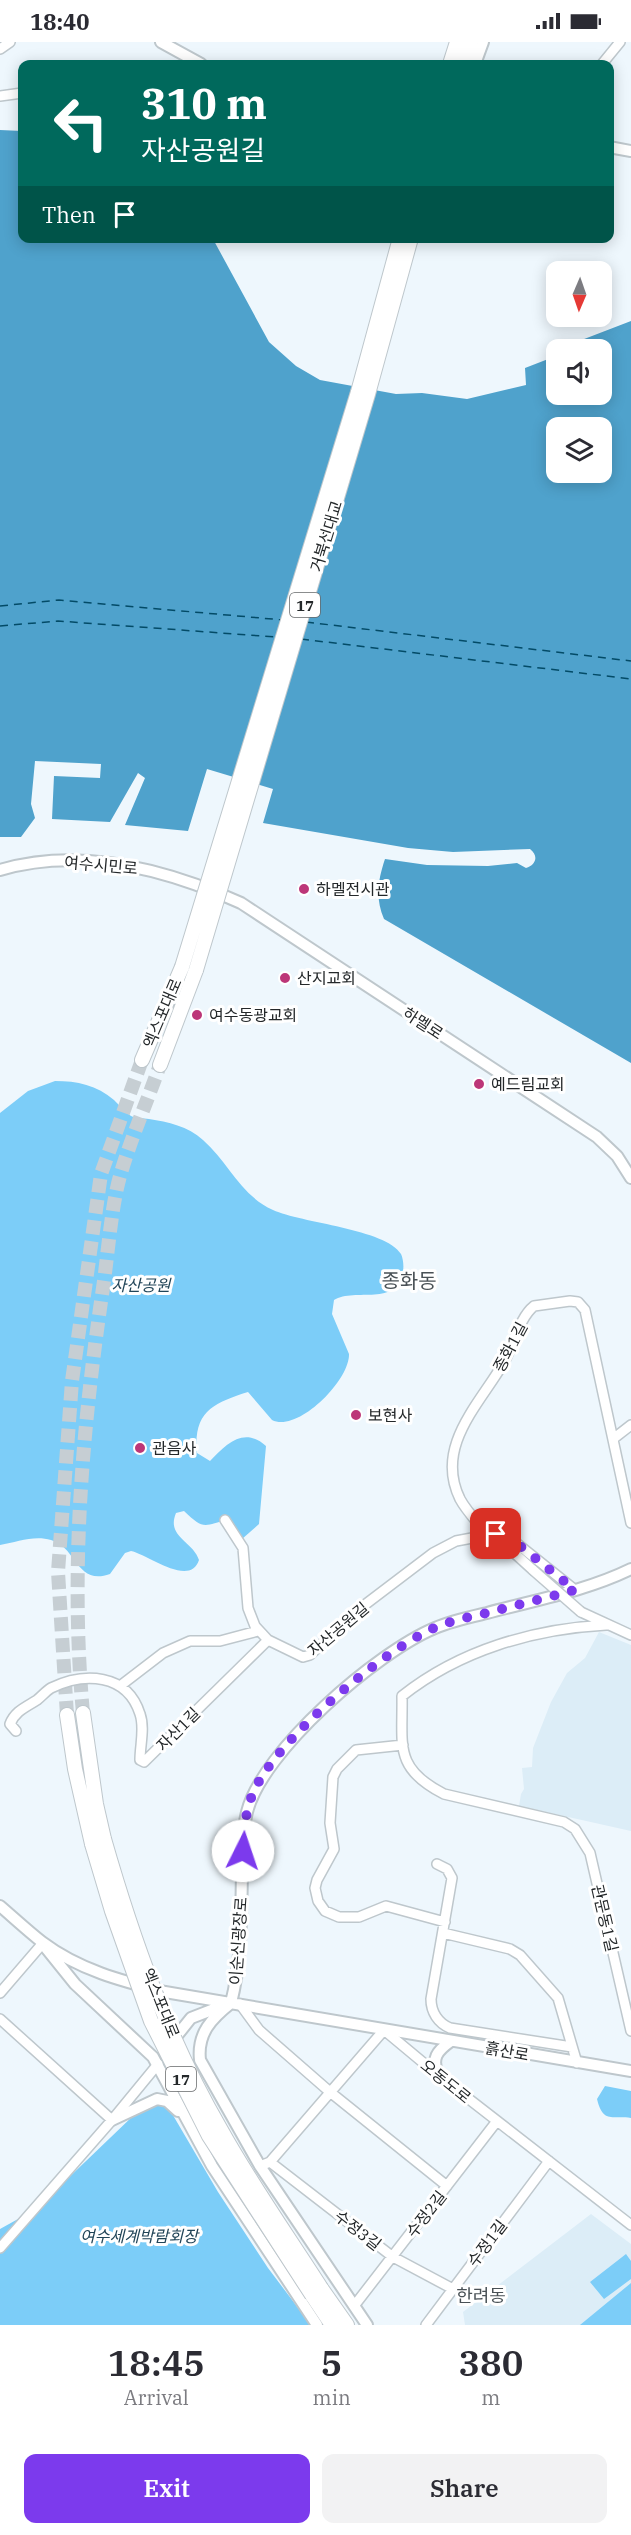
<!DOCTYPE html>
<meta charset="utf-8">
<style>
:root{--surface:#fff;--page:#f2f2f3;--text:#2b2b33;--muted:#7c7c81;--accent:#7c3aed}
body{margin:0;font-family:"IBM Plex Serif","Noto Sans KR",serif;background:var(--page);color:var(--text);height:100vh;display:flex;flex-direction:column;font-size:22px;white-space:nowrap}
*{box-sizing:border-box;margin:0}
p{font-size:20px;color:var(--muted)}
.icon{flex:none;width:33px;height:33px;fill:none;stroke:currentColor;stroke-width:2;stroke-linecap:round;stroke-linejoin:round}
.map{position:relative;height:2283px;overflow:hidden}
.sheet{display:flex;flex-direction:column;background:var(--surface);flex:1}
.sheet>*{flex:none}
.banner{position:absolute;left:18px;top:18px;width:596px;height:183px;border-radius:12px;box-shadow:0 3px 15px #0003;background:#00695c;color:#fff;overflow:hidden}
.needle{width:39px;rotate:182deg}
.tools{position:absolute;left:546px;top:219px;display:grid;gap:12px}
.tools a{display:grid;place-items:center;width:66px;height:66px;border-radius:12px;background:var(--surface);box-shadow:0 3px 15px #0003;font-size:30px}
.pin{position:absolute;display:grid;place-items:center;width:51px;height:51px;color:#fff;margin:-26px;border-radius:12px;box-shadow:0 3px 9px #0006}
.me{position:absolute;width:66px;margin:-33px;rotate:4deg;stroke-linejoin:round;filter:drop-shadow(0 0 4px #0008)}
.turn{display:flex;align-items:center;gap:21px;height:126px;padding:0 24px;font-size:27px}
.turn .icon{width:78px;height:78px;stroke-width:2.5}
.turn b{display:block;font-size:42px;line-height:51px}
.then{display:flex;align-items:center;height:57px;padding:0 24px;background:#0003;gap:12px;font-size:22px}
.eta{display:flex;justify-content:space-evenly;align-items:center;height:102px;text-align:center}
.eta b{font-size:36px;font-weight:600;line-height:42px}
.button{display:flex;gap:12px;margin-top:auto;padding:12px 24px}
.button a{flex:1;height:69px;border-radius:12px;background:var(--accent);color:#fff;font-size:24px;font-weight:600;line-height:69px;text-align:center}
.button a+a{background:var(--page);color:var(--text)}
.status{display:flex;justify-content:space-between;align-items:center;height:42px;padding:0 30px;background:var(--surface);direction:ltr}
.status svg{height:16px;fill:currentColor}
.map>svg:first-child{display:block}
.built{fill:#dcedf7}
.green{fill:#7ccdf8}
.water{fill:#4fa2cc;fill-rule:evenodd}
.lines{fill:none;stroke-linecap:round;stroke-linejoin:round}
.ferry{stroke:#034b67;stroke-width:1.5;stroke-dasharray:8 6;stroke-linecap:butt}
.primary-tunnel{stroke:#c6ced3;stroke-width:14;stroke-dasharray:14 7;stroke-linecap:butt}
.minor-casing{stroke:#bec7cc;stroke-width:12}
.tertiary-casing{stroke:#bec7cc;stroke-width:14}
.primary-casing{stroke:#bec7cc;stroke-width:16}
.minor{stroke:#fff;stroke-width:9}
.tertiary{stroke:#fff;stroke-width:10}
.primary{stroke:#fff;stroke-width:14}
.minor-bridge-casing{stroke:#bec7cc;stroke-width:12;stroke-linecap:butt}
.primary-bridge-casing{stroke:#bec7cc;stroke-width:16;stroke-linecap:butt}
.minor-bridge{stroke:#fff;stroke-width:9}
.primary-bridge{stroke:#fff;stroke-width:14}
.route{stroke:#7c3aed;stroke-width:10;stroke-dasharray:0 18}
.poi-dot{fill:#bc3678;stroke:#fff;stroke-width:2}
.labels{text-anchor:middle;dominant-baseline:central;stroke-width:6;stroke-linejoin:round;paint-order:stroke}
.shield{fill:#fff;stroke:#66686a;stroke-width:1.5}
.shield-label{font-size:15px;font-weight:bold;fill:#24282a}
.street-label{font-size:16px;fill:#24282a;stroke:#fff}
.poi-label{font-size:16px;fill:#24282a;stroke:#fff;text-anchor:start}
.park-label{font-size:16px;font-style:italic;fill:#214558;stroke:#fff}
.neighbourhood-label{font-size:18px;fill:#495156;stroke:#fff}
.quarter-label{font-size:20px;fill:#495156;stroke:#fff}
</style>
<div class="status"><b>18:40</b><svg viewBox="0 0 49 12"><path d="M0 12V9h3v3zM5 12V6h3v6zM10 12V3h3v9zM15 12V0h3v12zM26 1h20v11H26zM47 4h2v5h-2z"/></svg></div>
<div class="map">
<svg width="631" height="2283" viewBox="0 0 631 2283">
<rect width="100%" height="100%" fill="#eef7fd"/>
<!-- built -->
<path class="built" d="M599,1590L631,1603V1789L519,1764L521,1752L524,1747L522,1726L532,1725L533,1706L551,1660L567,1631L585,1616Z
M591,2172L631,2202V2283H465L463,2270Z"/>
<!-- green -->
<path class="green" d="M55,1039C77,1039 97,1043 114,1058C119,1063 125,1070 131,1074C135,1076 143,1076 149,1077C168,1080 188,1084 203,1098C229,1121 240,1153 273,1168C301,1181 386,1187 401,1212C403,1216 404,1224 403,1229C398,1266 355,1245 334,1258L332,1272L349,1312C350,1338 298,1391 272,1378L248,1350C213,1361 193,1370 197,1411L210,1419C226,1402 244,1384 266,1404L259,1482L242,1497L228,1477C203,1485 203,1487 184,1469L176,1471C166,1495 193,1499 199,1518C190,1546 147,1512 131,1509L125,1511L110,1532C76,1544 77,1505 51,1498C34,1493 17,1500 0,1503V1071L28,1049Z
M605,2044L631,2049V2076C612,2073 603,2082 597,2057Z
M157,2060L167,2063L218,2150L268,2226L311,2283H0V2187L36,2167L135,2072Z
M626,2212L631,2219V2237L604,2257L590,2240Z
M631,2241V2283H580Z"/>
<!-- water -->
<path class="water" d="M0,88L22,89V196L213,197L269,300L296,324L320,338L396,352L422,351L467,357L526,343L525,326L556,314V352H602V308L582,307L579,299L631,279V1021L384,877C375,856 378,838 385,817L427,823L488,824L517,821L526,826C536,823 539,814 530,807L453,810L408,806L263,781L273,747L207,727L188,789L125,783L145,736L138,731L110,780L52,777L54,734L100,736L101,722L35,719L31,762L35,776L21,795H0ZM556,386H602V430H556Z"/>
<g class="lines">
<!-- ferry -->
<path class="ferry" d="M0,564L59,558L283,578
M306,580L631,619
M0,584L58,579L276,595
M301,597L631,637"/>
<!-- primary-tunnel -->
<path class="primary-tunnel" d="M83,1671C70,1529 82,1387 103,1246C108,1212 111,1166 120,1134C131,1096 147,1060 160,1023
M67,1673L58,1530L72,1339L101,1132L142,1018"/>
<!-- minor casing -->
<g class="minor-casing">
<path id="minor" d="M0,7L10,0
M602,22L620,0
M0,54L22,51
M613,1397L631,1383
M225,1478L243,1506L248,1566L255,1584L268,1598L303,1615L310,1613L354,1571L433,1511L456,1499L488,1493L511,1508L533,1528
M575,1548L510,1496L500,1492L488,1493C479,1482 467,1470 460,1457C434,1404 480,1362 504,1320C514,1303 519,1276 534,1264L570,1259L578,1260L585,1268L631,1481
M581,1570L631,1593
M606,1583C533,1587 460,1608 402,1654C403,1703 393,1726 444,1752L564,1780L575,1787L590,1811L631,1989
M120,1644L163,1611L190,1599H220L258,1589
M16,1689L10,1682C15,1669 26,1665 37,1658C42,1654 46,1649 51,1646C84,1630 127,1631 140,1672C145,1686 140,1703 140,1718L144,1720L268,1598
M403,1703L356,1708L337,1727L333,1735L330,1781L334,1807L317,1838L315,1846L318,1859L325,1869L339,1875H359L386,1864L445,1880
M437,1822L447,1827L452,1836L431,1957C431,1970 438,1981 450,1986L572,2005
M443,1891L510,1907L520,1913L558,1956L577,2021
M0,1951L43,1901
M240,1962L259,1988L330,2050L447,2144
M0,1977L112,2078
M270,2120L393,2215L453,2247
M260,2124L270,2120L384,1988L438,2033L631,2183
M0,2206L112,2078L158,2022
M354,2264L497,2079
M426,2283L549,2119"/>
</g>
<!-- tertiary casing -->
<g class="tertiary-casing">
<path id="tertiary" d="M161,0L201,22
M475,22L483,0
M609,105L631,109
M0,828C81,804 166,827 241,861L597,1095L617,1114L631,1136
M0,1864C14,1876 28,1889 42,1900C79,1928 122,1939 165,1950L631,2029
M46,1906L75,1942L153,2015L212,2124L317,2283
M231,1961C242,1918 241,1874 242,1830C243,1810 242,1789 247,1770C262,1709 377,1610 435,1586C451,1579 470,1575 487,1571C535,1558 586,1549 631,1527
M231,1961C212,1976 197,1991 200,2018L260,2124L367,2283
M171,2001L191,1976L227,1962
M438,2033C431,2016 437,2009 451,1999
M112,2078L157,2057L167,2059L178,2069"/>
</g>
<!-- primary casing -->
<g class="primary-casing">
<path id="primary" d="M450,22L457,0
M463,22L471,0
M142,1018L182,925
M160,1023L196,928
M83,1671L96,1762L104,1797
M67,1673L75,1727L92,1802
M321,2246L347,2283
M312,2253L332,2283"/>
</g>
<!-- minor -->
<use href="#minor" class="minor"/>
<!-- tertiary -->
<use href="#tertiary" class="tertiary"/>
<!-- primary -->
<use href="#primary" class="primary"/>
<!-- minor-bridge casing -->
<g class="minor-bridge-casing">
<path id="minor-bridge" d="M533,1528L581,1570"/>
</g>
<!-- primary-bridge casing -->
<g class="primary-bridge-casing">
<path id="primary-bridge" d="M182,925L358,350L400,196
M196,928L368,352L411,196
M104,1797C133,1898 168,1997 221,2088C251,2142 287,2193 321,2246
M92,1802L112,1869L151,1979L209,2094L312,2253"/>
</g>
<!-- minor-bridge -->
<use href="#minor-bridge" class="minor-bridge"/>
<!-- primary-bridge -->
<use href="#primary-bridge" class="primary-bridge"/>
</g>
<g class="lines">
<!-- route -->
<path class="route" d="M243,1809C244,1789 245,1770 253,1751C276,1698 381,1610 434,1586C450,1579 469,1575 487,1571C516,1563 546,1556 575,1548L510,1496L496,1492"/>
</g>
<!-- markers -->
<g class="poi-dot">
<circle cx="304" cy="847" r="6"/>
<circle cx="285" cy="936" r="6"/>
<circle cx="197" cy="973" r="6"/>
<circle cx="479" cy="1042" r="6"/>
<circle cx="356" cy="1373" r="6"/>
<circle cx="140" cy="1406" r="6"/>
</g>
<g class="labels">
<!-- shield labels -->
<g class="shield">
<rect x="290" y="551" width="30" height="24" rx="4.5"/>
<rect x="166" y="2025" width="30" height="24" rx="4.5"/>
</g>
<g class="shield-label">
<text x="305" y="563">17</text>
<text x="181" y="2037">17</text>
</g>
<!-- street labels -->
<g class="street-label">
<text transform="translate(326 494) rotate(-73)">거북선대교</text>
<text transform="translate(101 823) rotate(5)">여수시민로</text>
<text transform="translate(162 971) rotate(-67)">엑스포대로</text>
<text transform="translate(423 981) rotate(33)">하멜로</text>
<text transform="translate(510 1305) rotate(-62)">종화1길</text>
<text transform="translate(338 1587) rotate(-40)">자산공원길</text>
<text transform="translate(178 1687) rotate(-45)">자산1길</text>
<text transform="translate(605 1876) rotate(77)">관문동1길</text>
<text transform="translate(238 1899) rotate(-86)">이순신광장로</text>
<text transform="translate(161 1961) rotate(68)">엑스포대로</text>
<text transform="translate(507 2009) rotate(10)">흙산로</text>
<text transform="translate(446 2039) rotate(39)">오동도로</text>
<text transform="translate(426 2172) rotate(-52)">수정2길</text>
<text transform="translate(358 2188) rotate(38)">수정3길</text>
<text transform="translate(487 2201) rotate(-53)">수정1길</text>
</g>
<!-- poi labels -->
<g class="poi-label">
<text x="316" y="847">하멜전시관</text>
<text x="297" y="936">산지교회</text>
<text x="209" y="973">여수동광교회</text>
<text x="491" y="1042">예드림교회</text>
<text x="368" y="1373">보현사</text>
<text x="152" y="1406">관음사</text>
</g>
<!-- park labels -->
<g class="park-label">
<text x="141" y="1243">자산공원</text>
<text x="139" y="2194">여수세계박람회장</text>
</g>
<!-- neighbourhood labels -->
<g class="neighbourhood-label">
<text x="481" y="2253">한려동</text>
</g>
<!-- quarter labels -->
<g class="quarter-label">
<text x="409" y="1238">종화동</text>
</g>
</g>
</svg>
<div class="tools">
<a><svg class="needle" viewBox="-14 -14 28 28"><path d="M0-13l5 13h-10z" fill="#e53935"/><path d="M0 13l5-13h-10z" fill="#7c7c81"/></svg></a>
<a><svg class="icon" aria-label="sound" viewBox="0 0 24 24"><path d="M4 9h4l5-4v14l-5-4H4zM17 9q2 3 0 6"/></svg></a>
<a><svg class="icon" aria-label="layers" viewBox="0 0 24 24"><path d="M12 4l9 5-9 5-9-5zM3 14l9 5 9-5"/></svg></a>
</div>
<div class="pin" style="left:496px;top:1492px;background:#d93025"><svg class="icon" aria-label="arrive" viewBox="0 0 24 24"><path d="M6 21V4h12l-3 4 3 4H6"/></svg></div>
<svg class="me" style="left:243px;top:1809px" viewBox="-20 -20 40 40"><circle r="19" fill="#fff"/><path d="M0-13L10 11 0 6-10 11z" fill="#7c3aed"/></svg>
<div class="banner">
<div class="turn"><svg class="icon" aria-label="left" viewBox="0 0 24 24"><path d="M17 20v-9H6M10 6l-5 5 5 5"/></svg><div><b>310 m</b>자산공원길</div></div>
<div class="then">Then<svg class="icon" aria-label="arrive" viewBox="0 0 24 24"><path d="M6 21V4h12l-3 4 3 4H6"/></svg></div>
</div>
</div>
<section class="sheet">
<div class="eta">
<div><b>18:45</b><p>Arrival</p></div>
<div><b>5</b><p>min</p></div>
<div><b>380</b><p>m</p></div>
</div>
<div class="button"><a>Exit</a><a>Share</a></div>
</section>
